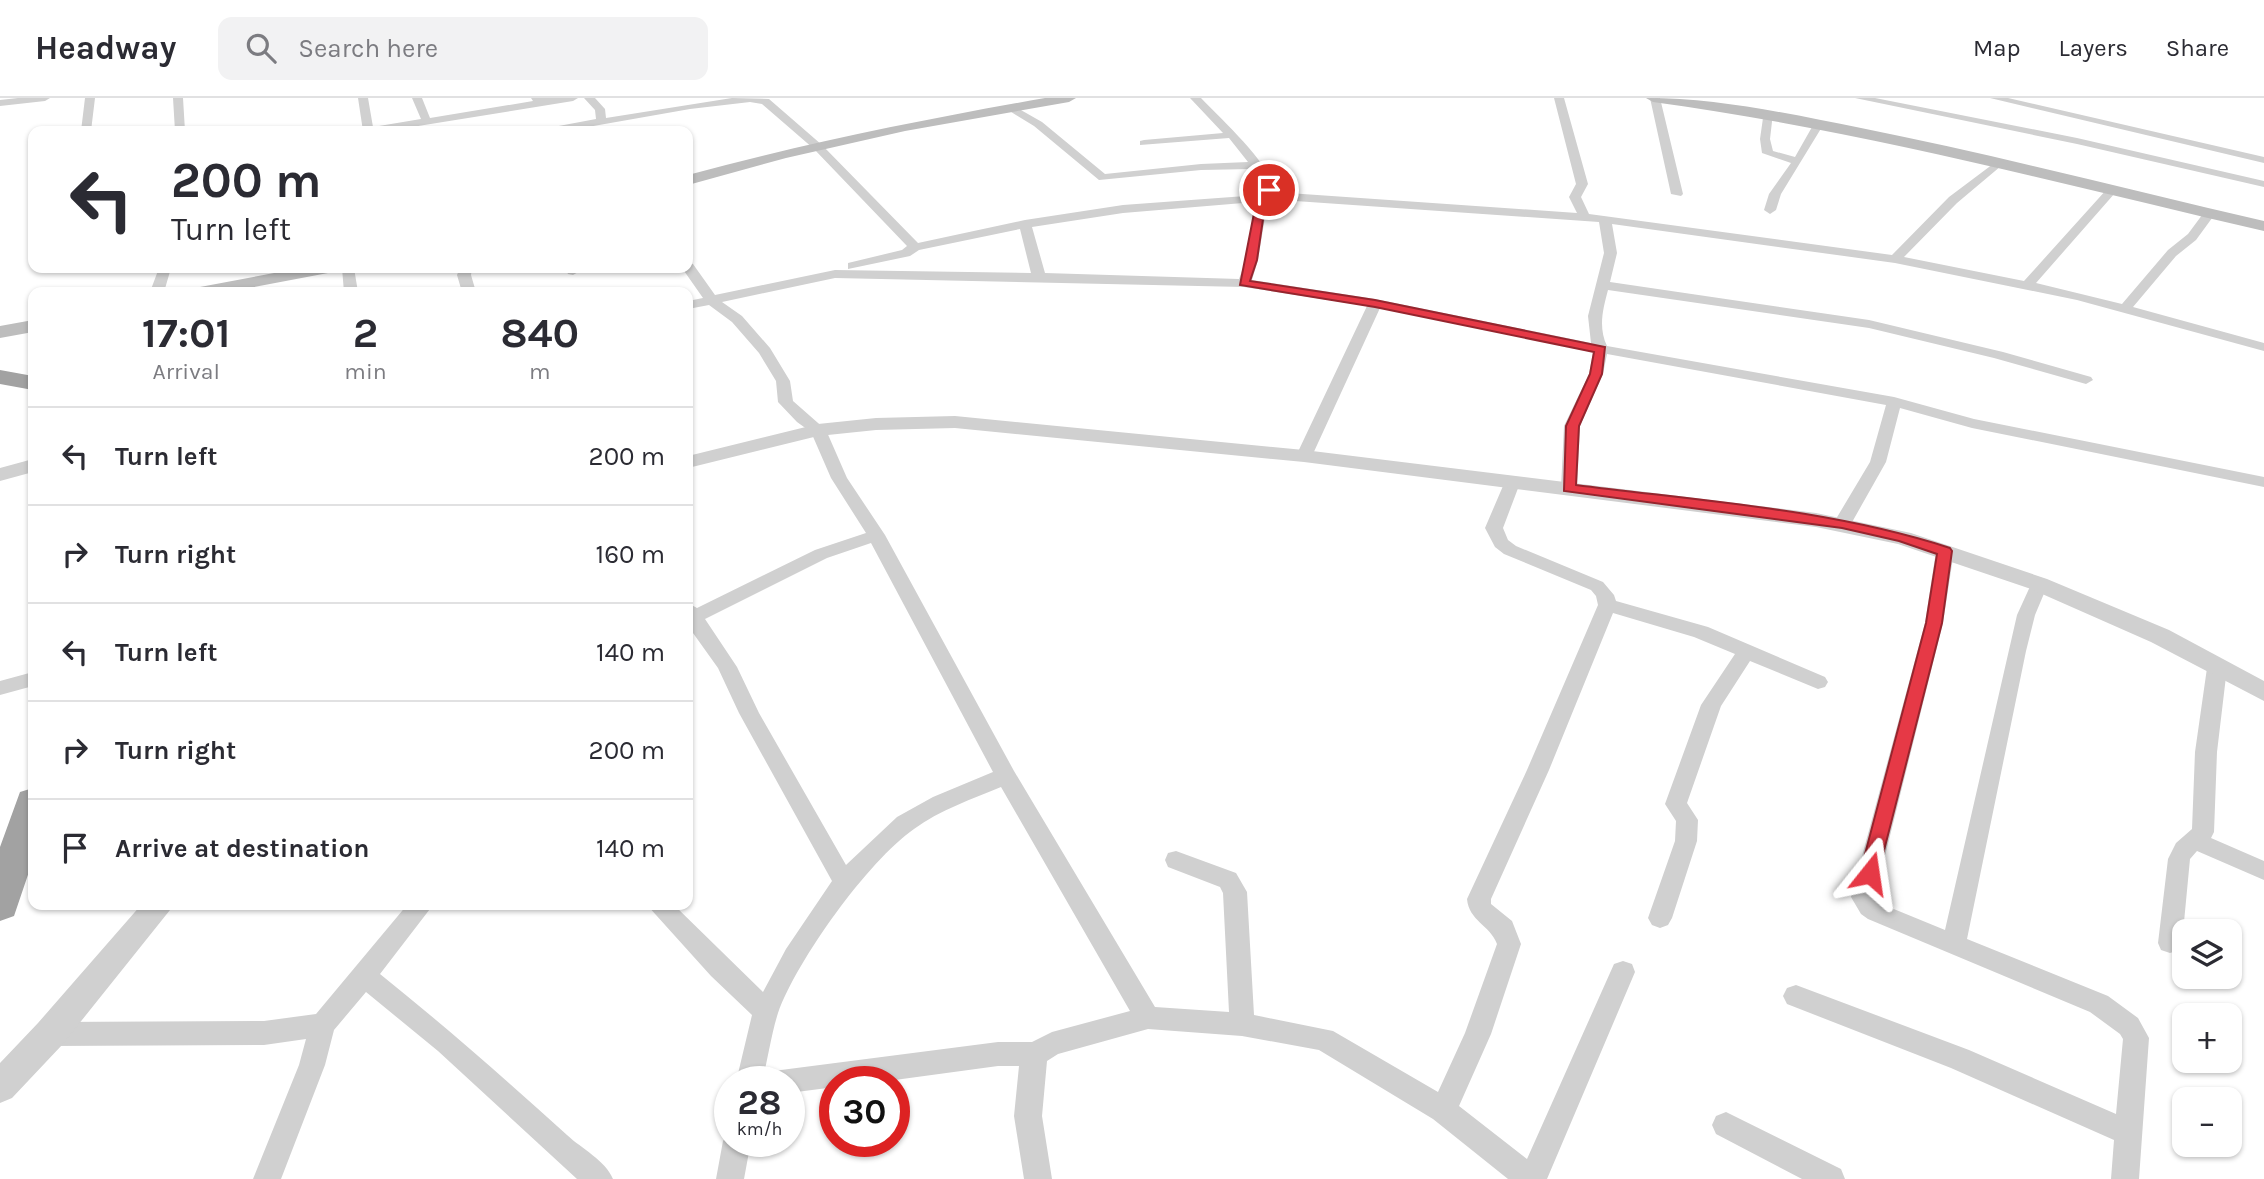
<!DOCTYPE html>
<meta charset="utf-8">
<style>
:root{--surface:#fff;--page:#f2f2f3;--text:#2b2b33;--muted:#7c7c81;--line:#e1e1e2}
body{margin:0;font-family:Karla,sans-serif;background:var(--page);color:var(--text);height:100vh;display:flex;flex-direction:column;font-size:26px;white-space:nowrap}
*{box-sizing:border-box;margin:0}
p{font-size:23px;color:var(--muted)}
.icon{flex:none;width:38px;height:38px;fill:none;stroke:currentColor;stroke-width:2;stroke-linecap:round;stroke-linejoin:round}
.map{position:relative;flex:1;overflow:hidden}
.details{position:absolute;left:28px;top:189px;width:665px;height:623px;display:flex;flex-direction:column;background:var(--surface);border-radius:14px;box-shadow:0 2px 5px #0004}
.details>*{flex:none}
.banner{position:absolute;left:28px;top:28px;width:665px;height:147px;border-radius:14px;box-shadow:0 2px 5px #0004;background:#fff;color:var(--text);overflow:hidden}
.buttons{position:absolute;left:2172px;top:821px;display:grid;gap:14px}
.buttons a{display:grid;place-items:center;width:70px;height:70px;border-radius:14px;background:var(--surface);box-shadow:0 2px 5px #0004;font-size:35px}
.speed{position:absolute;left:714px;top:968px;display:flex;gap:14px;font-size:35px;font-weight:700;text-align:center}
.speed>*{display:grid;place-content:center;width:91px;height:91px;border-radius:50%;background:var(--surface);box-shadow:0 2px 5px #0004;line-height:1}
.speed small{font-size:18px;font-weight:400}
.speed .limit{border:10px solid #d22;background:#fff;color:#111}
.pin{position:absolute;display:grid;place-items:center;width:60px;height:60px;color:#fff;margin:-30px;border:4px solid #fff;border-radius:50%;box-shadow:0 2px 7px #0007}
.me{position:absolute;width:77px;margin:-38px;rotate:15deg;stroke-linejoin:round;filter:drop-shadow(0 0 5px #0008)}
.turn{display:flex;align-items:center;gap:24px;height:147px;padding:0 28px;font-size:32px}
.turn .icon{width:91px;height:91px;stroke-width:2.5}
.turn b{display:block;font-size:49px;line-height:60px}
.eta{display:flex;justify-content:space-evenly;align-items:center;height:119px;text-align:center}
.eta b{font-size:42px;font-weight:700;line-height:49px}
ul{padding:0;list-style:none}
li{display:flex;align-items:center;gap:21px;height:98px;padding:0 28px;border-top:2px solid var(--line)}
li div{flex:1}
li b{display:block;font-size:26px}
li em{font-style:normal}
header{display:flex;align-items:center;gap:42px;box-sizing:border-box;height:98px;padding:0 35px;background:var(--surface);border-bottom:2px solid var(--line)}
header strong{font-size:33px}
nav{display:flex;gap:38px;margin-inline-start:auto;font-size:24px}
.search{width:490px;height:63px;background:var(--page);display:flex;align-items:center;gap:18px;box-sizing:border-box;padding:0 24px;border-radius:14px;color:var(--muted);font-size:26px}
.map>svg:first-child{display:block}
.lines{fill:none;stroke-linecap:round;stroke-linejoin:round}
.minor{fill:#d0d0d0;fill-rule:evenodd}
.tertiary{fill:#d0d0d0;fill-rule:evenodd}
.secondary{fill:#bdbdbd;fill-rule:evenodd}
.trunk{fill:#a2a2a2;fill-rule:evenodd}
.route{fill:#e63946;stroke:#96252e;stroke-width:2}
</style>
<header>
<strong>Headway</strong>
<div class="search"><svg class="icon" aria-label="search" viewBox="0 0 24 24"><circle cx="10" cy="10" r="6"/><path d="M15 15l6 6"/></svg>Search here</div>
<nav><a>Map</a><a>Layers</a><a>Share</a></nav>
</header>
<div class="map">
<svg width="2264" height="1081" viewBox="0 0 2264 1081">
<rect width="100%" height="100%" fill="#fff"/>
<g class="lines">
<!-- minor -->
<path class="minor" d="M18,0H50L45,3L0,8V2Z
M85,0H95L91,33H81Z
M173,0H183L185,33H175Z
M358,0H368L373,29L421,21L412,0H422L430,20L533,3L531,0H578L573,3L387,33H363Z
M584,0H595L605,11L606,20L732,0L769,1L822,47L918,145L1025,122L1123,107L1259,97L1264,91L1252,71L1201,72L1099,82L1034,28L1008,12L1007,10L1012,7L1042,24L1105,76L1201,66L1248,64L1229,40L1140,47V43L1144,42L1223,35L1190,0H1201C1218,18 1277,72 1274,94L1577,115L1569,99L1576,86L1554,0H1564L1588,86L1581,99L1589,116L1892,157L1949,99L1997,63L2001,64V68L1957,105L1904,159L2024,183L2107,91L2111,89L2117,93L2115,95L2036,185L2122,206L2168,152L2188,136L2205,113H2213L2215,116L2196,142L2176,158L2133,209L2264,245V253L2077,202L1895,165L1612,126L1617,155L1610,184L1869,222L2003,254L2091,279L2093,282L2086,286L1994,260L1869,230L1608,192C1603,211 1598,229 1607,248L1894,299L1974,321L2264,379V389L1972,330L1900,310L1886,364L1851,426L1842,431L1833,426L1870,364L1886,307L1607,256L1603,276L1580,328L1577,390L1569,395L1561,390L1564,328L1589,276L1593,254L1380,210L1312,358L1304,363L1296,358L1367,208L1244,189L835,180L722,204L742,218L770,250L790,283L793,303L826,332L847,380L885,437L1014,673L1155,909L1229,914L1223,795L1220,789L1168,769L1165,762L1168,755L1176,753L1236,775L1247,794L1254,917L1333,933L1438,994L1465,935L1497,846C1490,827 1469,823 1467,801L1527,672L1598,507L1596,498L1591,492L1504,456L1495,449L1485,430L1506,381H1518L1520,385L1503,430L1508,442L1516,448L1603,484L1614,497L1616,503L1708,529L1825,579L1828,584L1825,589L1818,591L1750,563L1721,608L1687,705L1698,722L1697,743L1672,820L1668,827L1660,830L1652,827L1648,820L1675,743L1676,723L1665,706L1701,607L1735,556L1694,539L1613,515L1549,672L1491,801V806L1512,823L1521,846L1491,936L1459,1008L1527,1061L1614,866L1623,863L1632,866L1635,874L1547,1081H1508L1433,1021L1319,952L1242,938L1148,931L1058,956L1047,963L1042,1018L1052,1081H1024L1014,1018L1019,968H998L880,984H835V989L789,995V984H768L772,975L781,972L998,944H1032L1052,934L1130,913L1001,689C972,701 940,712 914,731C868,763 797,862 778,915C771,937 768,961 762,984H736L752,917L711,878L647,807H674L763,894L786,851L832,783L739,615L718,570L688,528V505L697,510L815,452L866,435L831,380L811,334L797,324L778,304L776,283L759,255L732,224L709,207L688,211V203L703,200L682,170H688V165L693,166L715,197L835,172L1031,175L1020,131L919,152L910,158L848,171V165L902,152L907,148L814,51L762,6L750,4L690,11L565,33H543L548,30L596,21L595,12ZM1268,101L1599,124L1604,155L1588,218L1591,245L1375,201L1252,182L1258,162ZM1255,104L1246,162L1239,181L1045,175L1032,129L1123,115ZM871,445L993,674L933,699L897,719L846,767L759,615L737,569L705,521L827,460Z
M1650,0H1660L1683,96L1681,98L1671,96Z
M1855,0H1875L2077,40L2264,83V89L2077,46Z
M1990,0H2008L2264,59V65Z
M1764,13L1773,15L1770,41L1773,53L1795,59L1816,22L1825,24L1781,96L1776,112L1770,116L1764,112L1769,96L1791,65L1762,55L1760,41Z
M159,170H171L164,194H150Z
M342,170H354L358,194H344Z
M460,170H472L471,177L476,194H462L457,177Z
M565,170H577L580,173L573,177L568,176Z
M1945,448L1954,453L1943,525L1875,798L1884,807L1945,832L2017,517L2033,482H2045L2048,486L2035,517L2026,553L1967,841L2108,898L2138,920L2149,940L2139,1081H2111L2114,1042L1951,970L1787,906L1783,898L1787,890L1796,887L1969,952L2116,1016L2123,941L2120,936L2090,914L1868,821L1861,816L1851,799L1925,525L1936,453Z
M2217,563L2224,565L2227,570L2217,654L2214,734L2211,740L2264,763V782L2197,753L2190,761L2182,845L2179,852L2170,855L2161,852L2158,845L2168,761L2176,745L2192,731L2195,654L2207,570L2210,565Z
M33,574V588L0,597V583Z
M407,807H433L380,876C445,928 506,982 567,1037C582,1051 605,1062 613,1081H577L438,953L366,894L334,932L325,967L281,1081H253L299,967L306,941L264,947L50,948L41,944L37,936L41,928L50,924L264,923L316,916Z
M1726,1014L1841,1071L1845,1081H1802L1716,1036L1712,1027L1716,1018Z
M730,1033V1043H751L744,1081H716L723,1043Z"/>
<!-- tertiary -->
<path class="tertiary" d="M955,318L1304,352L1816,415L1911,435L2047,481L2169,532L2264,583V603L2151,544L2031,491L1898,446L1816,429L1304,364L955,330L876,332L818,338L688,370V358L818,326L876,320Z
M33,361V374L0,383V370Z
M141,807H174L62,947L12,1000L0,1005V965L38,925Z"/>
<!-- secondary -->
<path class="secondary" d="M1045,0H1076L1069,4L905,33L786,60L688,87V77C806,45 925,21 1045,0Z
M1646,0C1719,0 1790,16 1861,30C1996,57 2130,92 2264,123V133C2061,86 1860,32 1653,4Z
M301,170H337L328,175L228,194H191L200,189Z
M33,222V234L0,240V228Z"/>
<!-- trunk -->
<path class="trunk" d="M0,272L33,278V292L0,286Z
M33,690V762L14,818L0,823V749L20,694Z"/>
</g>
<!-- route -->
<path class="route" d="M1266,90L1274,92L1266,101L1257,162L1250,183L1375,202L1605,249L1602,276L1579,328L1576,387C1701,403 1830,411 1950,450L1952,453L1942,525L1877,780L1870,782L1863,780L1860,775L1926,525L1937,456L1899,443L1842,430L1564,393L1566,328L1590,276L1594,254L1375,209L1240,187L1257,100Z"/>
</svg>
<div class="buttons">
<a><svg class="icon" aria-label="layers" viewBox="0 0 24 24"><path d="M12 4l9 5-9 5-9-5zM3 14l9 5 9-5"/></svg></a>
<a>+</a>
<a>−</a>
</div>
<div class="speed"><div>28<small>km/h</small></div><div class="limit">30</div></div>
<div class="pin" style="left:1269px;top:92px;background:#d93025"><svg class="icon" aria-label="arrive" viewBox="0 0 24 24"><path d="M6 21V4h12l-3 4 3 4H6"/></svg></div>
<svg class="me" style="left:1870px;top:775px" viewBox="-20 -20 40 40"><path d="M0-17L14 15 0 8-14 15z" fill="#e63946" stroke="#fff" stroke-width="4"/></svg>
<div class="banner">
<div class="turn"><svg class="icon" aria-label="left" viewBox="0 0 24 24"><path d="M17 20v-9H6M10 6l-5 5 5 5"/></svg><div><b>200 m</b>Turn left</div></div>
</div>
<section class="details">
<div class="eta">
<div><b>17:01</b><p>Arrival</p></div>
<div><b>2</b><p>min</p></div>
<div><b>840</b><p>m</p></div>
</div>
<ul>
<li><svg class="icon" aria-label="left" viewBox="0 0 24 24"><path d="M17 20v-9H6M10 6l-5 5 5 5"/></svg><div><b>Turn left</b></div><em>200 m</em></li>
<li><svg class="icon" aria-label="right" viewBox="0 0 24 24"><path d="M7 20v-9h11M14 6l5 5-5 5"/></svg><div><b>Turn right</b></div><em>160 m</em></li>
<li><svg class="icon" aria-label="left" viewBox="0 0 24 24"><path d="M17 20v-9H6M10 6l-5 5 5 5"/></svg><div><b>Turn left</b></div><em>140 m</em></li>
<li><svg class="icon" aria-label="right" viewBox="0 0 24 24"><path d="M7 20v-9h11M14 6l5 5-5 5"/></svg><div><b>Turn right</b></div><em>200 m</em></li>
<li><svg class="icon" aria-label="arrive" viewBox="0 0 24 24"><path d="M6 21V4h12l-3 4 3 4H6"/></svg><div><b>Arrive at destination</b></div><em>140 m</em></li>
</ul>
</section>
</div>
